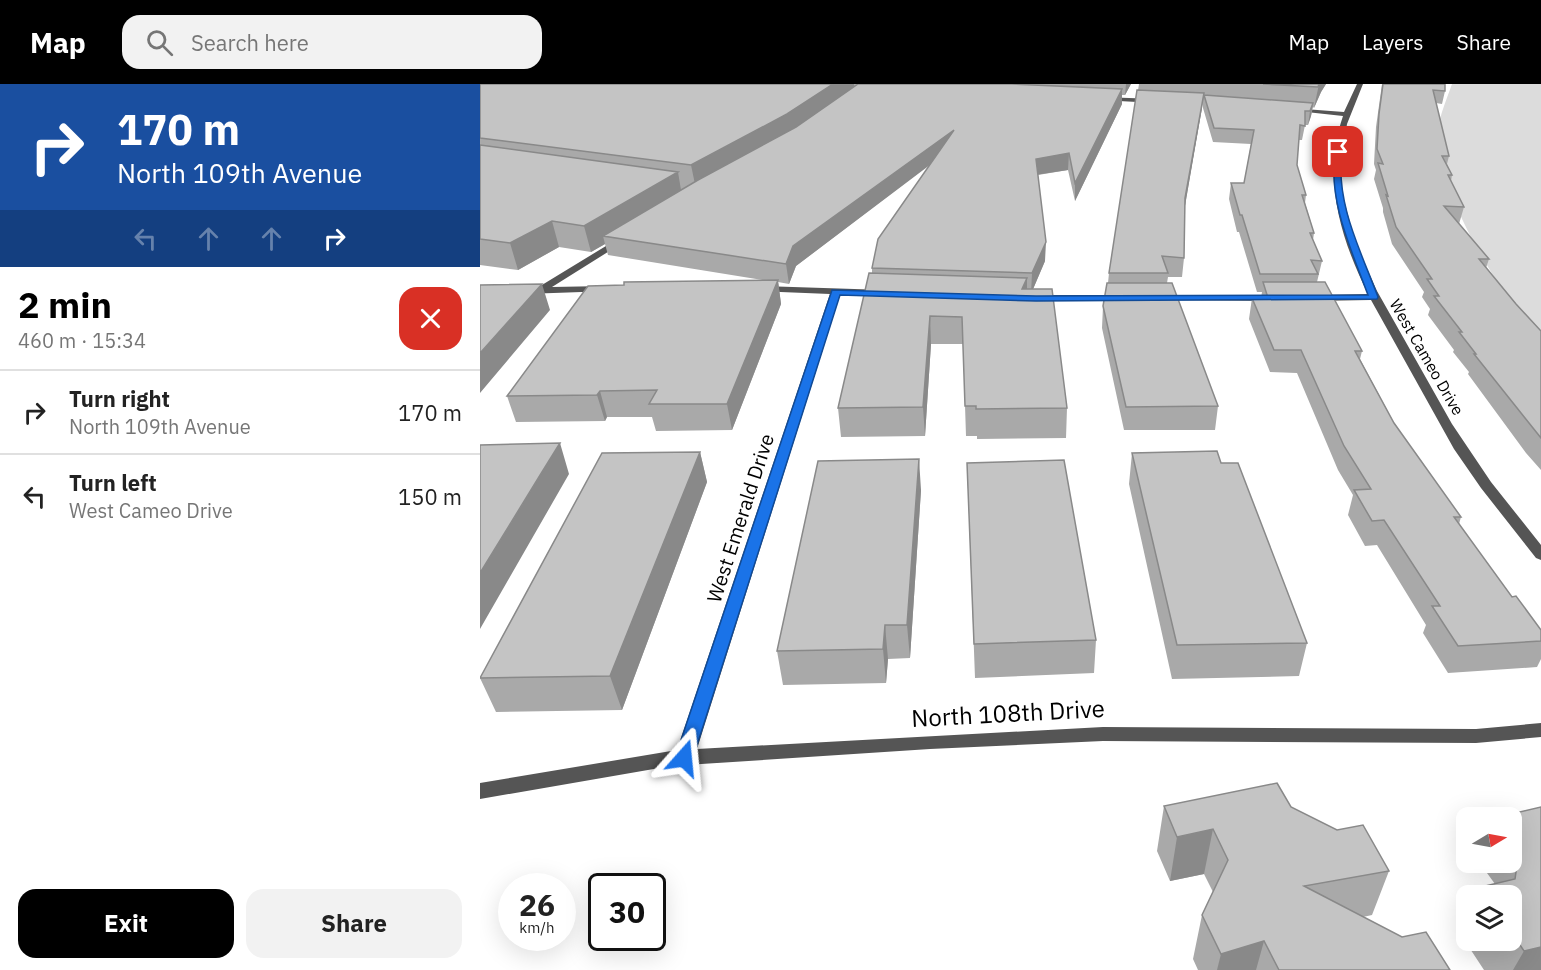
<!DOCTYPE html>
<meta charset="utf-8">
<style>
:root{--surface:#fff;--page:#f2f2f2;--text:#222;--muted:#767676;--line:#e0e0e0;--accent:#000}
body{margin:0;font-family:"IBM Plex Sans",sans-serif;background:var(--page);color:var(--text);height:100vh;display:flex;flex-direction:column;font-size:22px;white-space:nowrap}
*{box-sizing:border-box;margin:0}
p{font-size:20px;color:var(--muted)}
.icon{flex:none;width:33px;height:33px;fill:none;stroke:currentColor;stroke-width:2;stroke-linecap:round;stroke-linejoin:round}
.map{position:relative;flex:1;overflow:hidden}
.details{display:flex;flex-direction:column;background:var(--surface);width:480px}
.details>*{flex:none}
.guide{background:#1a4fa0;color:#fff;overflow:hidden}
.needle{width:39px;rotate:80deg}
.buttons{position:absolute;left:976px;top:723px;display:grid;gap:12px}
.buttons a{display:grid;place-items:center;width:66px;height:66px;border-radius:12px;background:var(--surface);box-shadow:0 6px 24px #0002;font-size:30px}
.speed{position:absolute;left:18px;top:789px;display:flex;gap:12px;font-size:30px;font-weight:700;text-align:center}
.speed>*{display:grid;place-content:center;width:78px;height:78px;border-radius:50%;background:var(--surface);box-shadow:0 6px 24px #0002;line-height:1}
.speed small{font-size:15px;font-weight:400}
.speed .limit{border:3px solid #111;border-radius:9px;background:#fff;color:#111}
.pin{position:absolute;display:grid;place-items:center;width:51px;height:51px;color:#fff;margin:-26px;border-radius:12px;box-shadow:0 3px 9px #0006}
.me{position:absolute;width:66px;margin:-33px;rotate:18deg;stroke-linejoin:round;filter:drop-shadow(0 0 4px #0008)}
.turn{display:flex;align-items:center;gap:21px;height:126px;padding:0 18px;font-size:27px}
.turn .icon{width:78px;height:78px;stroke-width:2.5}
.turn b{display:block;font-size:42px;line-height:51px}
.lanes{display:flex;align-items:center;height:57px;padding:0 18px;background:#0003;justify-content:center;gap:30px;direction:ltr}
.lanes .off{opacity:.35}
.round{display:grid;place-items:center;flex:none;width:63px;height:63px;border-radius:18px;background:var(--page)}
.headline{display:flex;align-items:center;justify-content:space-between;height:102px;padding:0 18px}
h1{font-size:36px;font-weight:800;line-height:45px;color:var(--accent)}
.button{display:flex;gap:12px;margin-top:auto;padding:12px 18px}
.button a{flex:1;height:69px;border-radius:18px;background:var(--accent);color:#fff;font-size:24px;font-weight:800;line-height:69px;text-align:center}
.button a+a{background:var(--page);color:var(--text)}
ul{padding:0;list-style:none}
li{display:flex;align-items:center;gap:18px;height:84px;padding:0 18px;border-top:2px solid var(--line)}
li div{flex:1}
li b{display:block;font-size:22px}
li em{font-style:normal}
header{display:flex;align-items:center;gap:36px;box-sizing:border-box;height:84px;padding:0 30px;background:var(--accent);color:#fff}
header strong{font-size:28px}
nav{display:flex;gap:33px;margin-inline-start:auto;font-size:21px}
.search{width:420px;height:54px;background:var(--page);display:flex;align-items:center;gap:15px;box-sizing:border-box;padding:0 21px;border-radius:18px;color:var(--muted);font-size:22px}
main{display:flex;flex:1;min-height:0}
.map>svg:first-child{display:block}
.green{fill:#dcdcdc}
.lines{fill:none;stroke-linecap:round;stroke-linejoin:round}
.minor{fill:#555;fill-rule:evenodd}
.wall{fill:#a9a9a9}
.shaded-wall{fill:#898989}
.building{fill:#c4c4c4;stroke:#898989;stroke-width:1.5}
.route{fill:#1a73e8;stroke:#114b97;stroke-width:1.5}
.labels{text-anchor:middle;dominant-baseline:central;stroke-width:6;stroke-linejoin:round;paint-order:stroke}
.far-street-label{font-size:16px;fill:#000;stroke:#fff}
.street-label{font-size:20px;fill:#000;stroke:#fff}
.near-street-label{font-size:24px;fill:#000;stroke:#fff}
</style>
<header>
<strong>Map</strong>
<div class="search"><svg class="icon" aria-label="search" viewBox="0 0 24 24"><circle cx="10" cy="10" r="6"/><path d="M15 15l6 6"/></svg>Search here</div>
<nav><a>Map</a><a>Layers</a><a>Share</a></nav>
</header>
<main>
<section class="details">
<div class="guide">
<div class="turn"><svg class="icon" aria-label="right" viewBox="0 0 24 24"><path d="M7 20v-9h11M14 6l5 5-5 5"/></svg><div><b>170 m</b>North 109th Avenue</div></div>
<div class="lanes"><svg class="icon off" aria-label="left" viewBox="0 0 24 24"><path d="M17 20v-9H6M10 6l-5 5 5 5"/></svg><svg class="icon off" aria-label="ahead" viewBox="0 0 24 24"><path d="M12 20V5M6 11l6-6 6 6"/></svg><svg class="icon off" aria-label="ahead" viewBox="0 0 24 24"><path d="M12 20V5M6 11l6-6 6 6"/></svg><svg class="icon" aria-label="right" viewBox="0 0 24 24"><path d="M7 20v-9h11M14 6l5 5-5 5"/></svg></div>
</div>
<div class="headline"><div><h1>2 min</h1><p>460 m · 15:34</p></div><a class="round" style="background:#d93025;color:#fff"><svg class="icon" aria-label="close" viewBox="0 0 24 24"><path d="M6 6l12 12M18 6L6 18"/></svg></a></div>
<ul>
<li><svg class="icon" aria-label="right" viewBox="0 0 24 24"><path d="M7 20v-9h11M14 6l5 5-5 5"/></svg><div><b>Turn right</b><p>North 109th Avenue</p></div><em>170 m</em></li>
<li><svg class="icon" aria-label="left" viewBox="0 0 24 24"><path d="M17 20v-9H6M10 6l-5 5 5 5"/></svg><div><b>Turn left</b><p>West Cameo Drive</p></div><em>150 m</em></li>
</ul>
<div class="button"><a>Exit</a><a>Share</a></div>
</section>
<div class="map">
<svg width="1061" height="886" viewBox="0 0 1061 886">
<rect width="100%" height="100%" fill="#fff"/>
<!-- green -->
<path class="green" d="M972,0H1061V258C1022,208 987,157 967,97C964,87 959,76 957,66C954,44 965,20 972,0Z"/>
<g class="lines">
<!-- minor -->
<path class="minor" d="M877,0H883L867,40L860,82L862,108L875,158L897,207L972,340L1011,398L1061,461V476L1056,474L1001,404L974,365L891,216L834,217L829,214L834,211L888,210C860,153 842,94 863,32L808,26L811,24L864,28Z
M622,13L676,15L679,17L676,19L620,16Z
M144,151L149,154L147,156L72,203L126,202L130,203V207L45,210L40,207L45,204H57Z
M279,202L405,206L410,209L405,212L360,211L217,665L623,643L996,645L1061,639V653L996,659L623,657L450,665L191,682L0,715V699L197,666L350,210L275,207L274,205Z
M555,211H645L650,214L645,217L551,216L550,214Z
M678,211H801L806,214L801,217L674,216L673,214Z"/>
</g>
<!-- wall -->
<path class="wall" d="M0,0H651L645,11H642V20L595,117L588,86L558,91L565,177L553,205L587,324L586,354L497,355V352H486L483,260H451L445,352L361,353L358,324L392,189V184L450,80L316,182L309,200L298,198L301,220L252,346L176,347L172,333H127L125,337L36,338L27,312L144,201L288,197L128,171L125,160L111,168L79,163L38,186L0,181Z
M659,0H846L841,8L834,24L833,23L831,32L828,41H825L822,56H819L817,81L826,111L825,119L834,149L833,156L842,177L837,198L882,267L880,275L914,339L981,433L979,440L1032,513L1061,546V575L1057,583L968,589L943,549L946,541L897,461L885,462L868,431L873,411L858,386L817,289L790,288L769,235L772,214H781L782,208H777L759,148H757L749,115L751,99H764L771,60L733,58L723,24V16L705,122L704,174L702,193H688L687,199L738,322L735,346H644L622,244L623,222L628,199L629,189Z
M902,0H965V7L962,20L956,19L969,72L967,80L972,91L971,97L984,123L979,140L1009,175L1006,184L1036,220L1061,247V386L1046,369L988,290L989,288L973,268L974,266L948,231L950,225L942,213L944,208L912,160L903,128V124L894,95L896,86L894,80L896,43Z
M220,368L227,398L142,626L16,628L0,594Z
M652,369L741,379L827,559L819,592L692,595L649,400Z
M487,379L616,556L614,589L495,594Z
M441,406L430,574L408,575L406,599L303,601L297,567Z
M684,722L811,723L909,787L892,831L883,833L970,886H718L713,875L722,831L733,808L724,790L690,797L677,767Z
M1061,723V886H1004L979,848L987,831V856H1032V812H997L1001,803L1015,800L999,778H1032V734H1019V733Z"/>
<!-- shaded-wall -->
<path class="shaded-wall" d="M353,0H374L375,7L216,105L211,81Z
M646,0H651L645,11Z
M839,0H846L841,8L834,24Z
M642,5V20L595,117V99Z
M724,9L722,24L703,133L705,114Z
M833,19L831,32L828,41L830,27Z
M474,46L475,62L316,182L309,200L306,180L313,162Z
M589,69L588,86L555,91L556,75Z
M198,88L202,112L123,152L125,160L111,168L104,142Z
M72,137L79,163L38,186L30,159Z
M566,158L565,177L551,210L552,189Z
M547,194V220L542,205Z
M298,196L301,220L252,346L247,320Z
M62,200L70,226L0,309V269Z
M450,232L451,260L445,352L443,323Z
M120,307L127,333L125,337L117,311Z
M80,359L89,390L0,545V489Z
M220,368L227,398L142,626L130,592Z
M439,375L441,406L430,574L427,541Z
M405,541L408,575L406,599L403,565Z
M733,745L724,790L690,797L697,753Z
M784,857L776,886H737L741,870Z
M1061,863V886H1033L1044,867Z"/>
<!-- building -->
<path class="building" d="M0,0H353L307,30L211,81L0,54Z
M378,0H532L642,5L595,99L589,69L556,75L566,158L552,189L392,184L398,155L474,46L313,162L306,180L123,152L218,96L316,43Z
M783,0H839L838,3Z
M903,0H965V7L953,6L969,72H962L972,91H968L984,123L964,122L1009,175H999L1036,220L1061,247V354L994,270H996L979,248H982L954,212H959L947,195H952L916,143L906,111L908,112L898,79L903,80L897,65L899,30Z
M657,6L724,9L705,114L704,174L682,172L688,189H629Z
M724,11L833,19L830,27H825V42L820,41L817,81L826,111H822L834,149H830L842,177L831,176L838,190H780L762,131H760L751,99H764L774,46L734,44Z
M0,61L198,88L104,142L72,137L30,159L0,155Z
M389,189L547,194L542,205H572L587,324L496,325V322H485L482,233L450,232L443,323L358,324Z
M298,196L247,320H169L177,306L120,307L117,311L27,312L108,202L144,201V198Z
M783,198H845L882,267H875L914,339L981,433H974L1032,513L1036,512L1061,546V557L978,562L952,522H960L904,436L892,437L874,406L891,405L864,362L821,266H794L772,214H788Z
M627,199H692L738,322L646,323L623,222Z
M62,200L0,269V201Z
M80,359L62,388L0,489V361Z
M737,367L741,379H758L827,559L697,561L652,369Z
M220,368L130,592L0,594L122,369Z
M439,375L427,541H405L403,565L297,567L338,377Z
M584,376L616,556L494,560L487,379Z
M797,699L811,723L857,746L883,741L909,787L824,802L922,853L946,848L970,886H799L784,857L741,870L722,831L748,776L733,745L697,753L684,722Z
M1061,723V863L1044,867L1032,849V812H1006L1001,803L1035,795L1040,760L1032,749V734H1020L1019,733Z"/>
<!-- route -->
<path class="route" d="M858,66L862,68C855,119 881,167 898,213L897,215L556,217L360,211L213,674L211,679L204,681L198,679L195,674L352,206L556,212L888,211C871,165 848,117 855,68Z"/>
<g class="labels">
<!-- far-street labels -->
<g class="far-street-label">
<text transform="translate(947 273) rotate(60)">West Cameo Drive</text>
</g>
<!-- street labels -->
<g class="street-label">
<text transform="translate(260 434) rotate(-72)">West Emerald Drive</text>
</g>
<!-- near-street labels -->
<g class="near-street-label">
<text transform="translate(528 629) rotate(-3)">North 108th Drive</text>
</g>
</g>
</svg>
<div class="buttons">
<a><svg class="needle" viewBox="-14 -14 28 28"><path d="M0-13l5 13h-10z" fill="#e53935"/><path d="M0 13l5-13h-10z" fill="#767676"/></svg></a>
<a><svg class="icon" aria-label="layers" viewBox="0 0 24 24"><path d="M12 4l9 5-9 5-9-5zM3 14l9 5 9-5"/></svg></a>
</div>
<div class="speed"><div>26<small>km/h</small></div><div class="limit">30</div></div>
<div class="pin" style="left:858px;top:68px;background:#d93025"><svg class="icon" aria-label="arrive" viewBox="0 0 24 24"><path d="M6 21V4h12l-3 4 3 4H6"/></svg></div>
<svg class="me" style="left:204px;top:674px" viewBox="-20 -20 40 40"><path d="M0-17L14 15 0 8-14 15z" fill="#1a73e8" stroke="#fff" stroke-width="4"/></svg>
</div>
</main>
